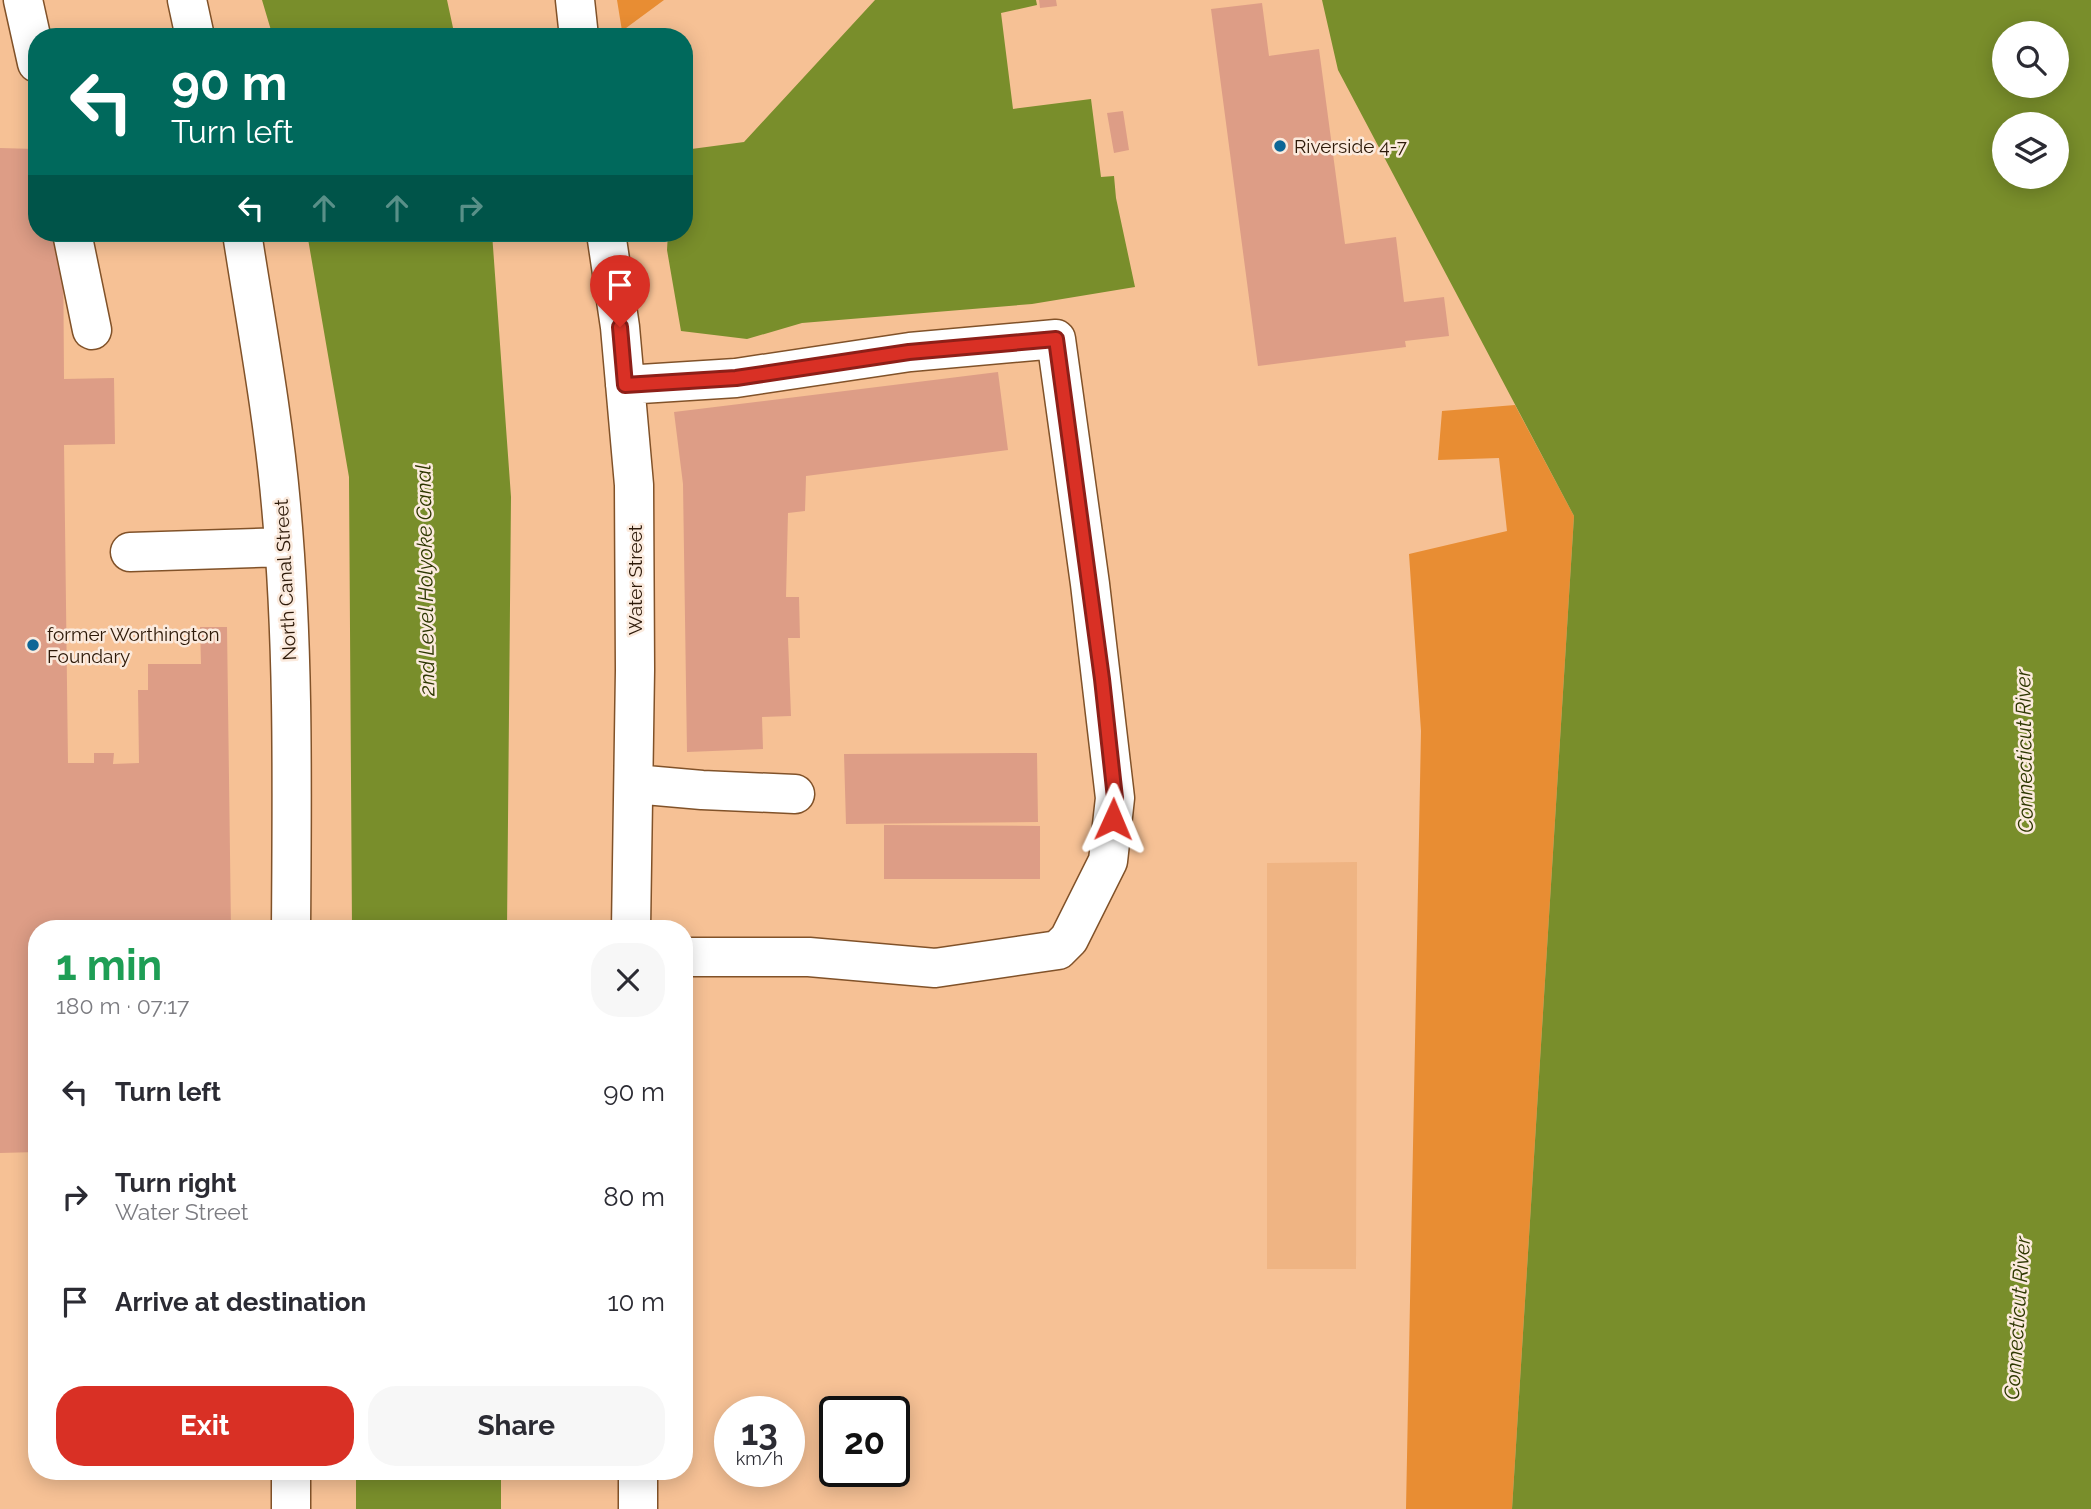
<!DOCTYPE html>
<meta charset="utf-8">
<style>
:root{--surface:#fff;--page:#f7f7f7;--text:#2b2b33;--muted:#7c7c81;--accent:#d93025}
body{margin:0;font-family:Raleway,sans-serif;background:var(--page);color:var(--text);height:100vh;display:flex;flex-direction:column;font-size:26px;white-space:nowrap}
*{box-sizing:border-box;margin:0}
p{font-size:23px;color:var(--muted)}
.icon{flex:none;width:38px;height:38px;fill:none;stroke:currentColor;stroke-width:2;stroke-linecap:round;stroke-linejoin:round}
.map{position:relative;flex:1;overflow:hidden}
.panel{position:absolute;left:28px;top:920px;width:665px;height:560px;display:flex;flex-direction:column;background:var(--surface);border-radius:28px;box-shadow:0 4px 18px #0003}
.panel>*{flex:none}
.banner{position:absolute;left:28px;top:28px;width:665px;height:214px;border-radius:28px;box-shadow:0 4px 18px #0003;background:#00695c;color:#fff;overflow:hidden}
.controls{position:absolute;left:1992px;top:21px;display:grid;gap:14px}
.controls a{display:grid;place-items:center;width:77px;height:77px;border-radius:50%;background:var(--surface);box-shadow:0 4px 18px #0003;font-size:35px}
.speed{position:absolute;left:714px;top:1396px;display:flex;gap:14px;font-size:35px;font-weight:700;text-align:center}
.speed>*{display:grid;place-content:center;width:91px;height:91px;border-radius:50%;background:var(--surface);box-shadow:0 4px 18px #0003;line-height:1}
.speed small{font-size:18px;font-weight:400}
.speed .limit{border:4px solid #111;border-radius:10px;background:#fff;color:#111}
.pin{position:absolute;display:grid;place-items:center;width:60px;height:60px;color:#fff;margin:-72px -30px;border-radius:50% 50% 50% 0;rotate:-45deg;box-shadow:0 0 7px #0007}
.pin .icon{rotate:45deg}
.me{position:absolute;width:77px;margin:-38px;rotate:1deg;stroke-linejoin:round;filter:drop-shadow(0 0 5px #0008)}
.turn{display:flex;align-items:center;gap:24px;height:147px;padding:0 28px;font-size:32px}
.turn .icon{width:91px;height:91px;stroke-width:2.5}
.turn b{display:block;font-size:49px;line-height:60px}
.lanes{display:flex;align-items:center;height:66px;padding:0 28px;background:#0003;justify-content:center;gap:35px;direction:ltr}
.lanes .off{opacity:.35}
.round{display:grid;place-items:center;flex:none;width:74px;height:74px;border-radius:28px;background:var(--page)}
.headline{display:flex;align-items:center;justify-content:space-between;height:119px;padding:0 28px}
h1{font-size:42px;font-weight:700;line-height:52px;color:#1e9e55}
.primary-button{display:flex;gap:14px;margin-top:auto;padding:14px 28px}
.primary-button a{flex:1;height:80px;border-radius:28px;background:var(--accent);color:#fff;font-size:28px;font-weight:700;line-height:80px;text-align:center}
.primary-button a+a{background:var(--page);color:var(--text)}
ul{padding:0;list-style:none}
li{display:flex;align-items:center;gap:21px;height:105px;padding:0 28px}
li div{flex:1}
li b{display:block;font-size:26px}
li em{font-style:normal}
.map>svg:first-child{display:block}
.built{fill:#efb483}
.green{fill:#e88d33}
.water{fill:#798e2b;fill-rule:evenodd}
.building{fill:#dd9d86}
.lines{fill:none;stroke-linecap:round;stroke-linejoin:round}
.minor-casing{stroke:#815229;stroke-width:41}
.minor{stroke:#fff;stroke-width:38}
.route-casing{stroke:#8d1f18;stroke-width:18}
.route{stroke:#d93025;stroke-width:12}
.poi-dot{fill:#0d6696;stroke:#fbeadd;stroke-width:2.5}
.labels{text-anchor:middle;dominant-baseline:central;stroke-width:5;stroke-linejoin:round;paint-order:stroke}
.poi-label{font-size:19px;fill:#2d1908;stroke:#fbeadd;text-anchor:start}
.street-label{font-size:19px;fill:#2d1908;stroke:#fbeadd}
.water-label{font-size:21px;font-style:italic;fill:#2d3701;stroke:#fbeadd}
</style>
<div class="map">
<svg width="2091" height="1509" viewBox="0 0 2091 1509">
<rect width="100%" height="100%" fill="#f6c195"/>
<!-- built -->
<path class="built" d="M1357,862L1356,1269H1267V863Z"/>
<!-- green -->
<path class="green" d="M617,0H664L622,31Z
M1515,405L1574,516L1512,1509H1406L1421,731L1409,554L1507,531L1499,458L1438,460L1442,411Z"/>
<!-- water -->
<path class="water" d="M262,0H447L455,37H273Z
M875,0H1036L1037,5L1001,13L1013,109L1091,99L1101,177L1114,176L1116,198L1135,287L1032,304L802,323L747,339L681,331L667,250L668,233H684V150L744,142Z
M1322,0H2091V1509H1512L1574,516L1338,70ZM2056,33V86H2004V33ZM2056,124V177H2004V124Z
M307,233H492L511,497L507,929H352L349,477Z
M356,1472H501V1509H356Z"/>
<!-- building -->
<path class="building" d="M1039,0H1056L1057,6L1040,8Z
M1262,3L1269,56L1319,49L1345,244L1396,237L1404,302L1444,297L1449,336L1405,341L1406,347L1258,366L1211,9Z
M1123,111L1129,150L1114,153L1107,113Z
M0,148L35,149L37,233H63L64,379L114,378L115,444L64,445L68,763H94V753H114L113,764L139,763L138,690H148V664H201L200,627H227L231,929H37V1152L0,1153Z
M998,372L1008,450L806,476L805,511L788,513L786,597H799L800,638H788L791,716L762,717L763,749L687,752L683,484L674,412Z
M1037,753L1038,822L846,824L844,754Z
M884,825L1040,826V879H884Z"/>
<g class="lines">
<!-- minor casing -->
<g class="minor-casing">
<path id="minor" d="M23,0L37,63
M187,0L195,37
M575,0L579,37
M72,233L92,330
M242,233C256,323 273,414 281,505C294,646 292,788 291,929
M606,233L620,327L634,485L635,670L631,929
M625,385L736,378L910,352L1056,339L1090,584L1115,798L1108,861L1069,939L1058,950L935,968L809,957H684
M130,552L284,547
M634,784L702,790L795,794
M638,1472V1509
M291,1509V1472"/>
</g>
<!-- minor -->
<use href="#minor" class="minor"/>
</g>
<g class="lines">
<!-- route casing -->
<g class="route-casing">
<path id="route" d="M620,327L625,385L736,378L909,352L1056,339L1102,679L1115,798L1113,819"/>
</g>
<!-- route -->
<use href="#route" class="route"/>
</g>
<!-- markers -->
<g class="poi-dot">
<circle cx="1280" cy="146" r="7"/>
<circle cx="33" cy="645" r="7"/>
</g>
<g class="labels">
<!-- poi labels -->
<g class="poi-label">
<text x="1294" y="146">Riverside 4-7</text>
<text x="47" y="634">former Worthington<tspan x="47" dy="22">Foundary</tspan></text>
</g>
<!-- street labels -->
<g class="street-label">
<text transform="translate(285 580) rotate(-93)">North Canal Street</text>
<text transform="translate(635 580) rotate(-90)">Water Street</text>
</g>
<!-- water labels -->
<g class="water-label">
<text transform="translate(425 580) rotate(-91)">2nd Level Holyoke Canal</text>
<text transform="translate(2024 751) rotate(-91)">Connecticut River</text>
<text transform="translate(2017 1318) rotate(-86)">Connecticut River</text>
</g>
</g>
</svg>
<div class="controls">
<a><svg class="icon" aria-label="search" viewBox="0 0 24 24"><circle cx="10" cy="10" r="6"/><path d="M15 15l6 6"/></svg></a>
<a><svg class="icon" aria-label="layers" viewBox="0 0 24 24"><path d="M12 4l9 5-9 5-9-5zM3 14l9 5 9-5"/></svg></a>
</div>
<div class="speed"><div>13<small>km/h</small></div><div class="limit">20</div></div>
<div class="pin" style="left:620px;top:327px;background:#d93025"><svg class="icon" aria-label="arrive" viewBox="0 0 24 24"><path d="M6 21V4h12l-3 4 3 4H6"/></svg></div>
<svg class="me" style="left:1113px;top:819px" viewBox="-20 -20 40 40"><path d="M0-17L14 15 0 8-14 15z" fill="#d93025" stroke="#fff" stroke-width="4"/></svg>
<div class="banner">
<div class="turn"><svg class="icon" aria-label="left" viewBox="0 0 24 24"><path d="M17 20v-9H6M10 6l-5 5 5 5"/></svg><div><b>90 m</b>Turn left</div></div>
<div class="lanes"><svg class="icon" aria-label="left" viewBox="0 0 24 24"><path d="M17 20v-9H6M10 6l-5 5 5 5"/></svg><svg class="icon off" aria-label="ahead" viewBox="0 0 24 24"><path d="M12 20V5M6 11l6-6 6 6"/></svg><svg class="icon off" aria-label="ahead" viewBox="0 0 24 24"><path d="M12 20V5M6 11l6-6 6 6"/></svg><svg class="icon off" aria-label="right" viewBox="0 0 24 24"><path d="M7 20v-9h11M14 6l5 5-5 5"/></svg></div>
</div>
<section class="panel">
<div class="headline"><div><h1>1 min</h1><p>180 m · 07:17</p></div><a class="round"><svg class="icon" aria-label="close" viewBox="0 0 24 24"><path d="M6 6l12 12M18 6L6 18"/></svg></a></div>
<ul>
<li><svg class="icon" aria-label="left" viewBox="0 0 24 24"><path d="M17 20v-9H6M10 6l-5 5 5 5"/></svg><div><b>Turn left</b></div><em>90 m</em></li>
<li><svg class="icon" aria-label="right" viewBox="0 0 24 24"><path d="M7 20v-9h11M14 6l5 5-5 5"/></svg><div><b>Turn right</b><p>Water Street</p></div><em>80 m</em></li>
<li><svg class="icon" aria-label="arrive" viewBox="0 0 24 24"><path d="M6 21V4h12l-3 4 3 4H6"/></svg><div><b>Arrive at destination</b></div><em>10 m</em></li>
</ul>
<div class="primary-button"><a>Exit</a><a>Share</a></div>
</section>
</div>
